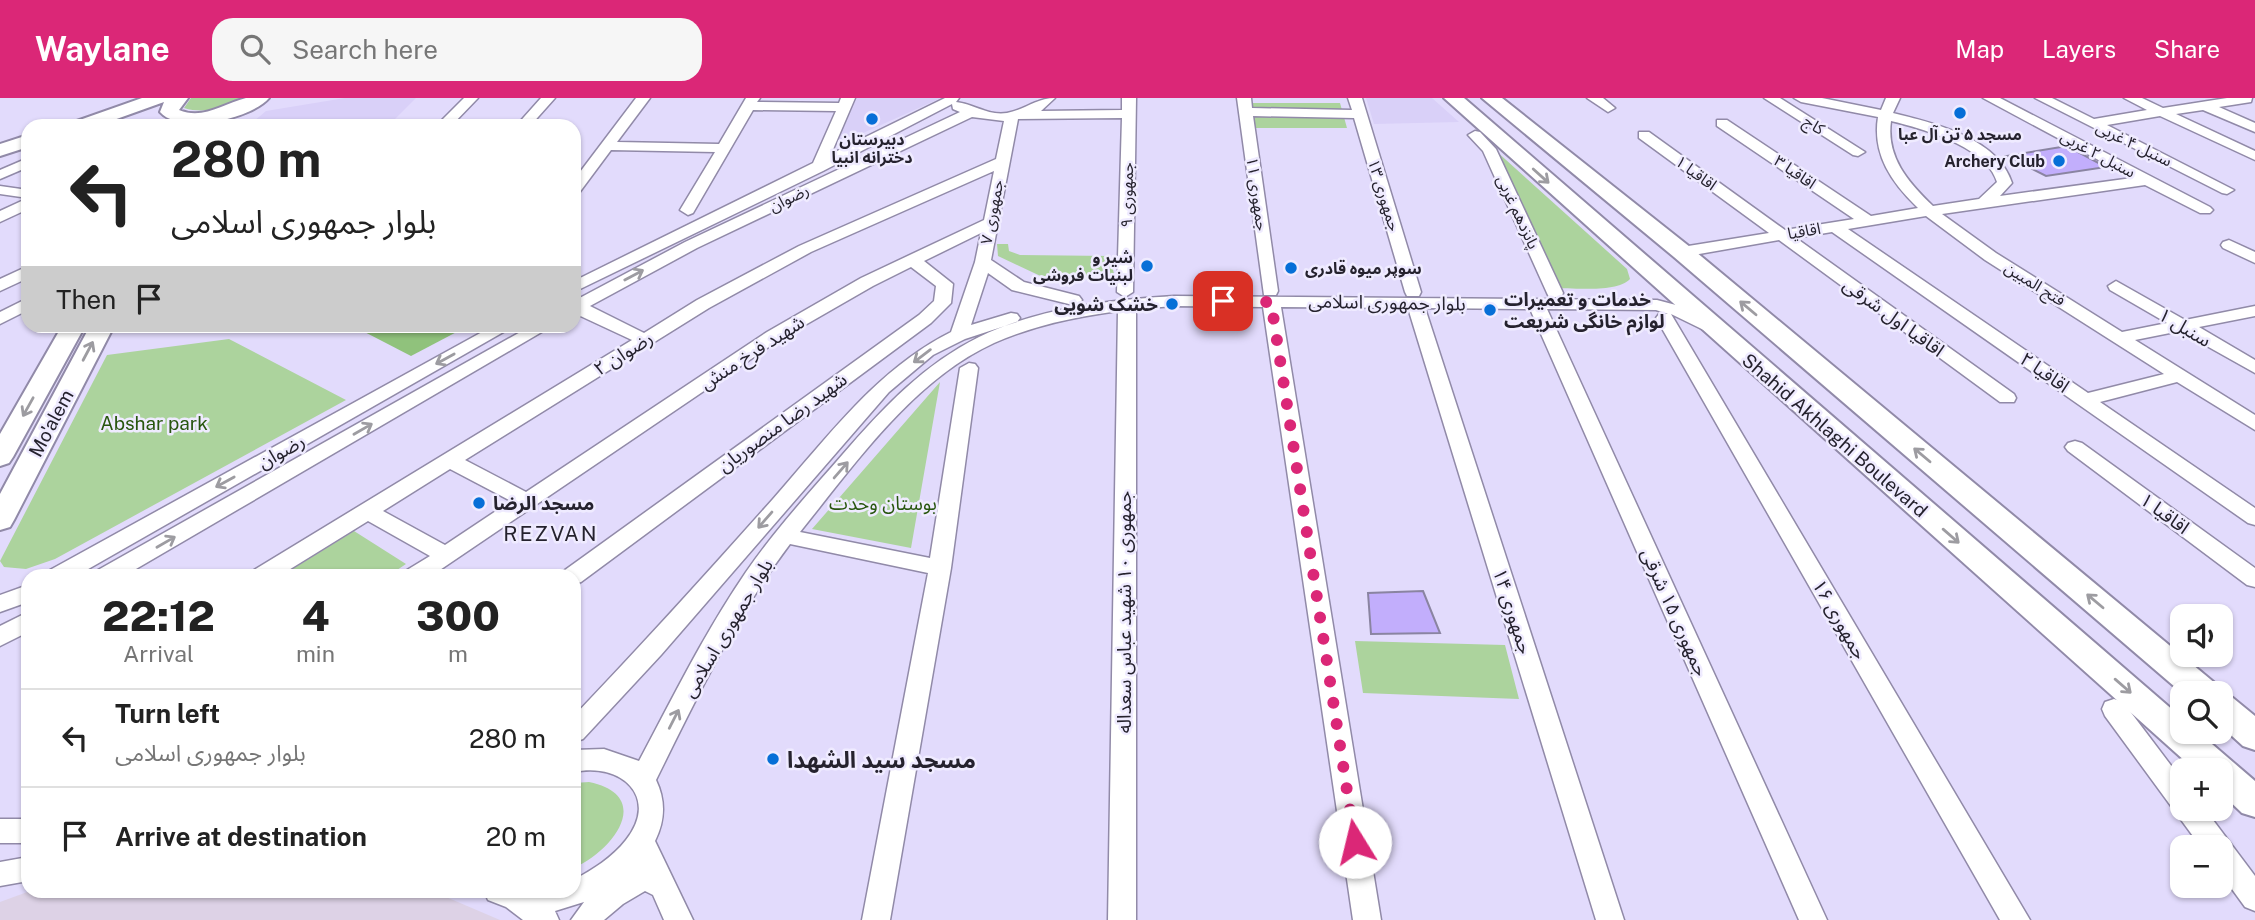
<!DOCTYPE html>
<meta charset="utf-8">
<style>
:root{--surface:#fff;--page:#f6f6f6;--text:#222;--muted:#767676;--line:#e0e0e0;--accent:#db2777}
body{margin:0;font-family:"Public Sans","Noto Sans Arabic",sans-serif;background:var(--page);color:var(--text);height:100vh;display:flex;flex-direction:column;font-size:26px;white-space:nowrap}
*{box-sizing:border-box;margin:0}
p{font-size:23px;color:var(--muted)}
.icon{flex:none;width:38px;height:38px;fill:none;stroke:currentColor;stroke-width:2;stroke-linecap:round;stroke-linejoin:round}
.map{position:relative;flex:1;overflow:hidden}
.side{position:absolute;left:21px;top:471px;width:560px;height:329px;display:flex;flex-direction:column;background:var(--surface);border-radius:21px;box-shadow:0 2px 5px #0004}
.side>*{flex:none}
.hud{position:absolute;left:21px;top:21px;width:560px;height:214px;border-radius:21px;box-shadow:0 2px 5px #0004;background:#fff;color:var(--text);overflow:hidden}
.tools{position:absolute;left:2170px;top:506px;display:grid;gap:14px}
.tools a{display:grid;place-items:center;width:63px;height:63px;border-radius:14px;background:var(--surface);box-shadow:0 2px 5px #0004;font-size:35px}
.pin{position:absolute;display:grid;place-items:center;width:60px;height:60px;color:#fff;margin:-30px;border-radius:14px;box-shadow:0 4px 10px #0006}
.me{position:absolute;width:77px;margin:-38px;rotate:351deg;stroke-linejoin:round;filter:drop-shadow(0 0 5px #0008)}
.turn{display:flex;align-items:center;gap:24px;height:147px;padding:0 35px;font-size:32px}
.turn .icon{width:91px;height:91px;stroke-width:2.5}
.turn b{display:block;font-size:49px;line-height:60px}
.then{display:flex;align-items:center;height:66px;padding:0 35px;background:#0003;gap:14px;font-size:26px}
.eta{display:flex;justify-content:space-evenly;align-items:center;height:119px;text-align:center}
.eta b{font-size:42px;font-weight:800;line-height:49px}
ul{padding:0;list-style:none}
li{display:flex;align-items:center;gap:21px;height:98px;padding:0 35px;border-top:2px solid var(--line)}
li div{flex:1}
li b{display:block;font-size:26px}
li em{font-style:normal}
header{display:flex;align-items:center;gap:42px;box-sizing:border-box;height:98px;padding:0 35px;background:var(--accent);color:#fff}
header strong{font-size:33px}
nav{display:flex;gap:38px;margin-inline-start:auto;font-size:24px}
.search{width:490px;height:63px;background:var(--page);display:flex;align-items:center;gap:18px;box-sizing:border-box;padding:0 24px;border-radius:21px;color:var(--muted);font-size:26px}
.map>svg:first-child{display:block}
.commercial{fill:#ddd2e6}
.built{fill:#d9d0f8}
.green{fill:#acd39d}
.forest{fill:#90c27c}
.building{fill:#c2aefc;stroke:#8a84a1;stroke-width:2}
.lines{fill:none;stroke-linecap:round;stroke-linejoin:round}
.minor-casing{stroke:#918aa8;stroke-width:3}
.major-casing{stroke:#918aa8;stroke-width:4}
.minor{fill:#fff;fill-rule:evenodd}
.major{fill:#fff;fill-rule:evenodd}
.oneway{stroke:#9d9ca1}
.route{stroke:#db2777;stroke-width:12;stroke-dasharray:0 21.6}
.poi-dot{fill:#066fd7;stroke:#efebff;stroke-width:2.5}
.labels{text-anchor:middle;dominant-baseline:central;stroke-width:5;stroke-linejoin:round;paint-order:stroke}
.far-street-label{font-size:16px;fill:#25222e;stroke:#efebff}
.far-poi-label{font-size:16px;font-weight:bold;fill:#25222e;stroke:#efebff}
.poi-label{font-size:19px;font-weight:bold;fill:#25222e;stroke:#efebff;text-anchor:start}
.street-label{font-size:19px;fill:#25222e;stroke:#efebff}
.park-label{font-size:19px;fill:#28560f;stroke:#efebff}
.neighbourhood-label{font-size:21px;letter-spacing:2px;fill:#25222e;stroke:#efebff}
.near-poi-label{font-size:23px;font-weight:bold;fill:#25222e;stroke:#efebff;text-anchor:start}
</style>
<header>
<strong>Waylane</strong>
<div class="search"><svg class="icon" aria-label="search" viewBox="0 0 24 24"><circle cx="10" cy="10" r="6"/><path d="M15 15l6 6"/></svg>Search here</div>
<nav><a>Map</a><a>Layers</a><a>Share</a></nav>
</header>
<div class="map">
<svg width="2255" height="822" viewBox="0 0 2255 822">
<rect width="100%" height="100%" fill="#e2dbfc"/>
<!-- commercial -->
<path class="commercial" d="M30,793H432L500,822H0V804Z"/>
<!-- built -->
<path class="built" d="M345,0H416L388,28H248L266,13Z
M857,0H941L843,44L838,41Z
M1366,0H1432L1459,24L1374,26Z"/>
<!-- green -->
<path class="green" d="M191,0H248C227,8 207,17 184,10Z
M1248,5H1340L1347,30H1251Z
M1495,52L1627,171L1630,181C1617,195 1572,190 1553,190Z
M997,146H1008L1009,153L1020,157L1110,158L1114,176L1049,182L998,158Z
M229,241L346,302L55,461L26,471L4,469L0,463L107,257Z
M940,284L911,450L812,431Z
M354,433L406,466L388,478H281Z
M1355,543L1505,547L1519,601L1363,595Z
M589,684C655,698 613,753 574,770V685Z"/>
<!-- forest -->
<path class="forest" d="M353,228H468L411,258Z"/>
<!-- building -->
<path class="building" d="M2067,48L2106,69L2046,78L2007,58Z
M1423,493L1440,535L1371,536L1368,495Z"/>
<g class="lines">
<!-- minor casing -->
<g class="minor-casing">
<path id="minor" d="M464,0H478L451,28H436Z
M541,0H555L530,28H516Z
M636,0H650L617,44L719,46L746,0H760L757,4L839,5L841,0H855L831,56L945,0H959L956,4C974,6 988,18 1007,15C1024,12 1037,0 1055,0L1041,13L1122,12V0H1136L1133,194L1125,199L1117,194L1122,20L1018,21L991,162L1024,184L1079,198L1082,202L1079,206L1073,207L1012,192L988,175L971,227L1011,215L1017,216L1020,220L1017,224L965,241L933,257L889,294L661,557L583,641L574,644V618C642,547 708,474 773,401C827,340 877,271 951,234L975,164L981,135L924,163L953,186L951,205L931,225L581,484L574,486V478H562L565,472L919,217L934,203L936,188L911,169L873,188L779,242L431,478H404L407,472L430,458L368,423L279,478H251L254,472L632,242L574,215V203L685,144L960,14L953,11L952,6L823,73L574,194V183L813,65L836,13L753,12L693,115L688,117L680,112L715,54L611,52L579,95L574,96V82ZM972,19L1004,23L996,61L799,148L697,202L644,235L590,208L697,150ZM994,73L984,122L861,180L767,234L526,394L465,362L709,210L811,154ZM450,371L511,403L445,447L383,413Z
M1237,0H1251L1252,10L1352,12L1348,0H1362L1421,194L1419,198H1407L1405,194L1354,20L1253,18L1278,193L1276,197H1264Z
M1587,0H1603L1615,10L1608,14Z
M1764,0H1780L1865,54L1858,58L1853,57Z
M1794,0H1822L1881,12L1886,0H1900L1893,15C1934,25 1998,40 2012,85L2000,98L2132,80L1983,0H2000L2210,109L2213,112L2210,115H2200L2145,87L1942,116L1996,155L2122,234L2167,225L2110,192L2108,188L2116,183L2185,222L2255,208V218L2199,229L2255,262V275L2180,233L2135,242L2255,317V332L2177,284L2100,304L2255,410V427L2248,425L1832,134L1796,140L2014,296L2016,300L2014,304H2000L1779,142L1682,159L1676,157L1674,154L1676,151L1682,149L1769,135L1639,40V34H1649L1785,132L1854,121L1717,28V22H1727L1871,118L1918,110C1892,85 1872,57 1878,19L1801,4ZM1891,23C1924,31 1987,49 1997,84L1979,101L1933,108C1908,84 1886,59 1891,23ZM1926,118L1985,162L2164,276L2088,295L1848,131Z
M2035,0H2052L2094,21L2147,12L2124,0H2142L2163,10L2227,0H2252L2251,4L2219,9L2255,25V34L2203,12L2176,16L2255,53V62L2160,18L2107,27L2234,92L2227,96L2222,95Z
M1475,33L1480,34L1496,51L1563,195L1561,199H1549L1547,195L1483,53L1468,37Z
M28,60V69L0,81V72Z
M0,88L28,92V100L0,96Z
M28,100V111L0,124V113Z
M2229,142L2255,154V165L2223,150L2221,147L2223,144Z
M28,168V180L0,193V181Z
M1174,198L1657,202L1691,211L1716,226L1719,230L1710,235L1671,216L2030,822H2000L1656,220L1659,216H1668L1656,212L1547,211L1827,822H1799L1530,211L1425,210L1624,822H1596L1408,210L1281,209L1381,822H1353L1263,209L1174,208L1136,211V822H1108L1118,213C1076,219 1034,227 994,245C913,282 855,366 800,434L930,460L960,270L969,265L975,266L978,270L951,470L890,822H862L928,475L790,446C735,519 696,601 656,682C666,703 665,723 655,743L693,822H664L653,797L645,793L623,806L604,822H571L584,804L555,813L559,822H523L506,809L488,802L484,793H574V782C593,771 612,760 626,742C660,699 621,664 574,674V652L604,651L639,663C673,599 705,534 746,474C775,432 810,394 843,356C883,310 924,266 979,239C1039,210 1109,202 1174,198Z
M28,200V212L0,226V214Z
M493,228H514L76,478H47L50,472Z
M531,228H552L124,478H95L98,472Z
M2075,343L2082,345L2255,470V489L2247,487L2068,353L2065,349L2068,345Z
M28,487V504L0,514V497Z
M28,514V534L0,548V528Z
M2114,601L2123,604L2182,682V710H2204L2255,778V813L2245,809L2221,776V749H2201L2105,618L2102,611L2105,604Z
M0,721H28V745H0Z
M28,759V783L0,788V764Z"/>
</g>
<!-- major casing -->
<g class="major-casing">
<path id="major" d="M142,0H188L179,12C203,22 223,6 246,0C252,0 262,0 269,0C251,21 180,37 160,14L164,4L97,28H71L74,24Z
M1444,0H1464L2182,620V634H2198L2255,683V719L2242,715L2221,695V672H2195Z
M1482,0H1502L1690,149L2216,586L2220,595H2182L1674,159Z
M28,37V49L0,58V46Z
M62,228H85L13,359L9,365L0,368V336Z
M90,228H114L14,422L10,429L0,432V396Z
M2221,596L2233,600L2255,618V652L2243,648L2221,628Z"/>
</g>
<!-- minor -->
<use href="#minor" class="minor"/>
<!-- major -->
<use href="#major" class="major"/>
</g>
<!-- one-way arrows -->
<defs><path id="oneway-shaft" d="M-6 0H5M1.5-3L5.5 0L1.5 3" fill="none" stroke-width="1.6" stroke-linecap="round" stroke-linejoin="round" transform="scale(1.75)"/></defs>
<g class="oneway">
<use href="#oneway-shaft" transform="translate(1541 78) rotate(42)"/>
<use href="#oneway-shaft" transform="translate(634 177) rotate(-28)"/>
<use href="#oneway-shaft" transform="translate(1748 210) rotate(-140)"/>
<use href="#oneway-shaft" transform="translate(88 253) rotate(-62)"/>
<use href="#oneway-shaft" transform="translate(922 258) rotate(143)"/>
<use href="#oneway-shaft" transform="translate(445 261) rotate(151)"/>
<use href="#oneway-shaft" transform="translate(28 309) rotate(119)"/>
<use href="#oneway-shaft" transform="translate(363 331) rotate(-30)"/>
<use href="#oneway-shaft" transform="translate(1922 357) rotate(-140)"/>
<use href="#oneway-shaft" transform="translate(841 372) rotate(-49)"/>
<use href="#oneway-shaft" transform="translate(225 384) rotate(151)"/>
<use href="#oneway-shaft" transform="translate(765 422) rotate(131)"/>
<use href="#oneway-shaft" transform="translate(1951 438) rotate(41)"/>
<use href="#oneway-shaft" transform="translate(166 444) rotate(-30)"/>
<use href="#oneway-shaft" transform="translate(2095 503) rotate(-140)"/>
<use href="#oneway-shaft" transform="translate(2123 588) rotate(41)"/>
<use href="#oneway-shaft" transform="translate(674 621) rotate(-63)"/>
</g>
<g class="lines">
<!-- route -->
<path class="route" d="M1223,203L1271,204L1355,744"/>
</g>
<!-- markers -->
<g class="poi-dot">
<circle cx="1960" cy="15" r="7"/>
<circle cx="872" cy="21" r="7"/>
<circle cx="2059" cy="63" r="7"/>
<circle cx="1147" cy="168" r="7"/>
<circle cx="1291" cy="170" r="7"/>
<circle cx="1172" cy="206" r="7"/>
<circle cx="1490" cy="212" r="7"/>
<circle cx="479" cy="405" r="7"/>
<circle cx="773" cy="661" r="7"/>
</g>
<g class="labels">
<!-- far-street labels -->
<g class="far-street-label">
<text transform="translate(1814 27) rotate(32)">کاج</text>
<text transform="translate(2134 46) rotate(26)">سنبل ۴ غربی</text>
<text transform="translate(2098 56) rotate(28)">سنبل ۲ غربی</text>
<text transform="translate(1795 74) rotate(34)">اقاقیا ۳</text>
<text transform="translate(1696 75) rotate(36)">اقاقیا ۱</text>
<text transform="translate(1257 96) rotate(82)">جمهوری ۱۱</text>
<text transform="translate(1127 97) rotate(-89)">جمهوری ۹</text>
<text transform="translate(1384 97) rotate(73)">جمهوری ۱۳</text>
<text transform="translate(789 100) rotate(-26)">رضوان</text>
<text transform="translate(992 114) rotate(-79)">جمهوری ۷</text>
<text transform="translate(1518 114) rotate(65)">پانزدهم غربی</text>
<text transform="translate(1804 133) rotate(-10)">اقاقیا</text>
<text transform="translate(2035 186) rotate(32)">فتح المبین</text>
</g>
<!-- far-poi labels -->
<g class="far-poi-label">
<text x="1960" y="36">مسجد ۵ تن آل عبا</text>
<text x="872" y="41">دبیرستان<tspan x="872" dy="18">دخترانه انبیا</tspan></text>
<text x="2045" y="63" text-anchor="end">Archery Club</text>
<text x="1133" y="159" text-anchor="end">شیر و<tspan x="1133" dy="18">لبنیات فروشی</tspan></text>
<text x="1305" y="170" text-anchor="start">سوپر میوه قادری</text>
</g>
<!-- poi labels -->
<g class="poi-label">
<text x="1504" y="201">خدمات و تعمیرات<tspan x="1504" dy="22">لوازم خانگی شریعت</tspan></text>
<text x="1158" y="206" text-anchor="end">خشک شویی</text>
<text x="493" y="405">مسجد الرضا</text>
</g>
<!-- street labels -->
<g class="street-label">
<text transform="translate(1387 204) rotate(1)">بلوار جمهوری اسلامی</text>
<text transform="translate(1894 219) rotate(36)">اقاقیا اول شرقی</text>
<text transform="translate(2185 229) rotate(31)">سنبل ۱</text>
<text transform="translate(752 254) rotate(-33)">شهید فرخ منش</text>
<text transform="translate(623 255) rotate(-32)">رضوان ۲</text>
<text transform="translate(2045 274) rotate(35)">اقاقیا ۲</text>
<text transform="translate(782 324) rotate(-36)">شهید رضا منصوریان</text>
<text transform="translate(51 325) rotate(-62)">Mo'alem</text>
<text transform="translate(1835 337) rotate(41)">Shahid Akhlaghi Boulevard</text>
<text transform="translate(281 353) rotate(-29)">رضوان</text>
<text transform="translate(2165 415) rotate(36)">اقاقیا ۱</text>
<text transform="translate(1513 513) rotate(72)">جمهوری ۱۴</text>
<text transform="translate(1124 514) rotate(-90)">جمهوری ۱۰ شهید عباس سعداله</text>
<text transform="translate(1675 514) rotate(66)">جمهوری ۱۵ شرقی</text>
<text transform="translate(1840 521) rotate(60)">جمهوری ۱۶</text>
<text transform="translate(727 530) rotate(-59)">بلوار جمهوری اسلامی</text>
</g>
<!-- park labels -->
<g class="park-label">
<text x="154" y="325">Abshar park</text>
<text x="883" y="405">بوستان وحدت</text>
</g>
<!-- neighbourhood labels -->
<g class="neighbourhood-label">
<text x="551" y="435">REZVAN</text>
</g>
<!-- near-poi labels -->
<g class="near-poi-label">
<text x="787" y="661">مسجد سید الشهدا</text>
</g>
</g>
</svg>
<div class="tools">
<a><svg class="icon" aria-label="sound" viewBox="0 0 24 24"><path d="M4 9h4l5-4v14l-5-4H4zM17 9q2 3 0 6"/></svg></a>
<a><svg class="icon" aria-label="search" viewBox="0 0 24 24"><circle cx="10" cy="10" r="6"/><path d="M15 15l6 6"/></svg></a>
<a>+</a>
<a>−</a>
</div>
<div class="pin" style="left:1223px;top:203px;background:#d93025"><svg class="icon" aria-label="arrive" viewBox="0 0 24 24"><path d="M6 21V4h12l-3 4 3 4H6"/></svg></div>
<svg class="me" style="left:1355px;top:744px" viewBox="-20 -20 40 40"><circle r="19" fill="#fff"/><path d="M0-13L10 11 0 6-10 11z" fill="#db2777"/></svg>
<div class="hud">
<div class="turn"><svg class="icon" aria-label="left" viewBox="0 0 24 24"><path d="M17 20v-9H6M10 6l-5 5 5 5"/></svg><div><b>280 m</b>بلوار جمهوری اسلامی</div></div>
<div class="then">Then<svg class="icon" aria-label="arrive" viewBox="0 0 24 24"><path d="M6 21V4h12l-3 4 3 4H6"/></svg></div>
</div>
<section class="side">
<div class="eta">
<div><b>22:12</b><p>Arrival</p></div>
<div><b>4</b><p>min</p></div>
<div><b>300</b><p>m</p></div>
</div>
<ul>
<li><svg class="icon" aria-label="left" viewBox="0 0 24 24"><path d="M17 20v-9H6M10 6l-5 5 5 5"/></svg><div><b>Turn left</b><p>بلوار جمهوری اسلامی</p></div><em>280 m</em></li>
<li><svg class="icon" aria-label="arrive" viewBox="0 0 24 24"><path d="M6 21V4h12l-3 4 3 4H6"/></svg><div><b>Arrive at destination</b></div><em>20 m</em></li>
</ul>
</section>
</div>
